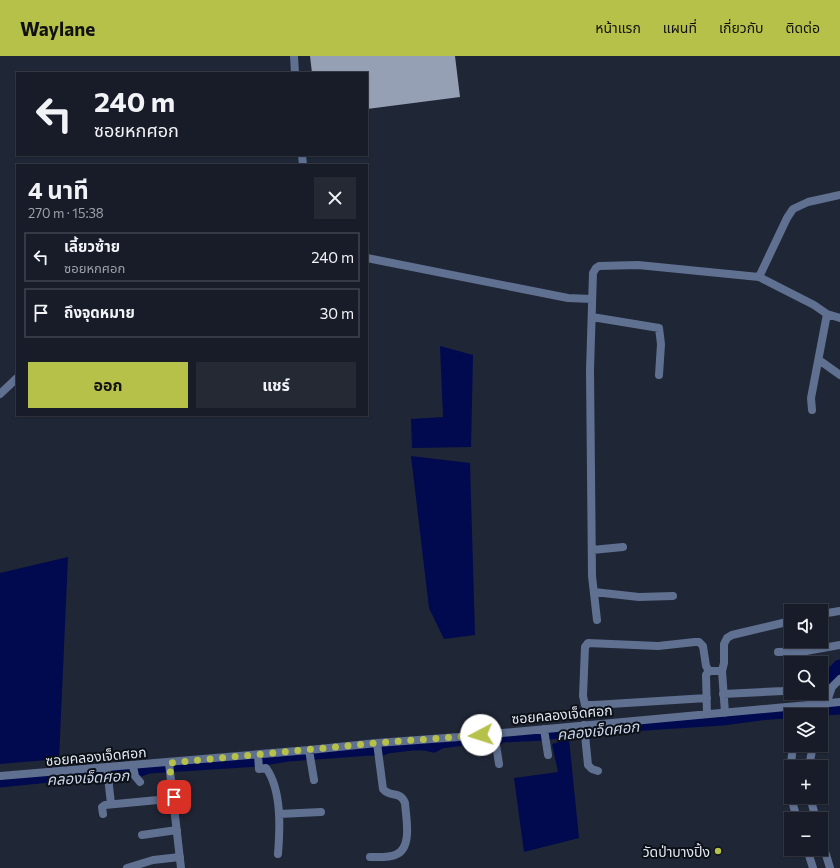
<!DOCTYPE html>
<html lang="th">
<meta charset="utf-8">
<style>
:root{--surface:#171c28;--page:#242934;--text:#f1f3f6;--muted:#9ea1a8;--line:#363a45;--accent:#b6c149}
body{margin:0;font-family:Commissioner,"Noto Sans Thai",sans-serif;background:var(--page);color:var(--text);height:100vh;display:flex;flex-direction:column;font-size:15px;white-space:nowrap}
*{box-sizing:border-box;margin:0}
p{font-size:13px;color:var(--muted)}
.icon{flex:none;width:22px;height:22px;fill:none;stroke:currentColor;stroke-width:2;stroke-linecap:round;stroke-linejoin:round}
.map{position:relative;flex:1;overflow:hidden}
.panel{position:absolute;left:16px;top:108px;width:352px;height:252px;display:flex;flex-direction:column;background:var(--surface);border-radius:0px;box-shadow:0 1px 3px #0004,0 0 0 1px var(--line)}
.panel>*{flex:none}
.guide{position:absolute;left:16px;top:16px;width:352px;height:84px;border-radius:0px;box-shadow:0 1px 3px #0004,0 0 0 1px var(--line);background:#171c28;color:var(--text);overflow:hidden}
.controls{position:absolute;left:784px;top:548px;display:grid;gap:8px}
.controls a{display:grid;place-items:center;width:44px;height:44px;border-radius:0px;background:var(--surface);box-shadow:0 1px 3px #0004,0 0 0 1px var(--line);font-size:20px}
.pin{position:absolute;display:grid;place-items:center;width:34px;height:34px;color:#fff;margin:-17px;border-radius:8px;box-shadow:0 2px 6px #0006}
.me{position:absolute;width:44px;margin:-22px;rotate:265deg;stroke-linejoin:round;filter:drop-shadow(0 0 3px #0008)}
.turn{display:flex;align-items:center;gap:14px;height:84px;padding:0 12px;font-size:18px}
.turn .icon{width:52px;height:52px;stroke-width:2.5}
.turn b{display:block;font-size:28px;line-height:34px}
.round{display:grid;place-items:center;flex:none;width:42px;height:42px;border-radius:0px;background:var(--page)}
.summary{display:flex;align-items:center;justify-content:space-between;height:68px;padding:0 12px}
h1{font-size:24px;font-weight:700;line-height:30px}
.button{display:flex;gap:8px;margin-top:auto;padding:8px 12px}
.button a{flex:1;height:46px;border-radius:0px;background:var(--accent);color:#111;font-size:16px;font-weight:700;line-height:46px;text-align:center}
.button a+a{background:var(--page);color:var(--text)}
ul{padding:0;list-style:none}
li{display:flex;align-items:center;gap:12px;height:50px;margin:0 8px 6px;padding:0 4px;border:2px solid var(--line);border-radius:0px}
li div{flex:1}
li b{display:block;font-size:15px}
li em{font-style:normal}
header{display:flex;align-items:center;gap:24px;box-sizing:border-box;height:56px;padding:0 20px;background:var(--accent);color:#111}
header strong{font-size:19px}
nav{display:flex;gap:22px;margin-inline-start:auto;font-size:14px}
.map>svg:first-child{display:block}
.water{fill:#010a4f}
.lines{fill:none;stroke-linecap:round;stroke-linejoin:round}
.canal{stroke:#010a4f;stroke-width:9}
.river{stroke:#010a4f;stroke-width:15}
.building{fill:#96a0b5}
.minor{stroke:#607091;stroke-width:8}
.route{stroke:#b6c149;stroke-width:7;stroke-dasharray:0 12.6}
.poi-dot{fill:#b6c149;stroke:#0c1017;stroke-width:1.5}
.labels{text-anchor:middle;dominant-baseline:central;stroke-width:4;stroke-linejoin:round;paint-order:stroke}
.street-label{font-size:14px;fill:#e2e8f3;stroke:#0c1017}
.poi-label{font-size:14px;fill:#e2e8f3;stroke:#0c1017;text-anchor:end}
.water-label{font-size:15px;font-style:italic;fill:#cdd7ec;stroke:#0c1017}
</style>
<header>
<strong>Waylane</strong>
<nav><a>หน้าแรก</a><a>แผนที่</a><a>เกี่ยวกับ</a><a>ติดต่อ</a></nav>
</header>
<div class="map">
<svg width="840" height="812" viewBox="0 0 840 812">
<rect width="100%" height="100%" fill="#1f2636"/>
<!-- water -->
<path class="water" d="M440,290L473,299L471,391L412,392L411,363L443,361Z
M411,400L470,407L475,579L444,583L429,552Z
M68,501L59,703L0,708V517Z
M569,683L579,782L524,796L514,722L558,716L552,688Z"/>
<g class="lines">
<!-- canal -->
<path class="canal" d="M0,727L79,719L119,717L135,718L149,713L258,706L288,701L371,695L380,696L387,693L412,690H425L434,692L441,688L479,683L496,686L502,682L545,680L575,675L587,679L614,672L723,665L760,660L840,654"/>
<!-- river -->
<path class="river" d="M821,631L840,611
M806,656L809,650L817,637"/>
</g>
<!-- building -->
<path class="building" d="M310,0H455L460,41L367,53V17H312Z"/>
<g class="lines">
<!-- minor -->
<path class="minor" d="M294,0L295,17
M302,99L303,109
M367,202L568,242L592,243
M759,221L787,162L793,153L808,146L840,139
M592,261L659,272L661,288L659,319
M819,304L840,319
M0,338L17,322
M812,354L811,342L827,258
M592,494L623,491
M594,536L639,541L673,540
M821,558L840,555
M597,564L592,520L590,314L593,217L596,212L599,210L638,209L759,221L814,249L827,258L840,262
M806,595L807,607
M778,596L806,595L840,589
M723,638L783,635L791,633
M707,642L594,649H585L583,640L585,591L588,587L658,590L695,586H699L703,590L706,610L709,615H722
M826,648L832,631L840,623
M725,657L722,615L724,607V588L727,582L732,579L791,565
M707,658L706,619L709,615
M819,659L820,648
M584,669L588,709L592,713L598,715
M544,673L548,699
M492,678L495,682L499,708
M309,694L314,724
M258,699L259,713L266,712C282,734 280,773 278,798
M169,707L181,812
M133,710L135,720L140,726
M809,711L813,689
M107,712L111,748
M0,720L309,694L377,687L459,681L840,646
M791,739L789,727L793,689
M791,741L797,763
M810,741L816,763
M103,758L102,751L105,749L158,744L174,741
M279,758L321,756
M142,779L177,774
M821,782L830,812
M807,793L813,812
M370,801C378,801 388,802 395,799C413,793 406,762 405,747C400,734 390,742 383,733L377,687
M127,812L153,804L180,801"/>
</g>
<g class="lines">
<!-- route -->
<path class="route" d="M174,741L169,707L376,687L481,679"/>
</g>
<!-- markers -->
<circle class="poi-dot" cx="718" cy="795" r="4"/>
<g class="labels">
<!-- street labels -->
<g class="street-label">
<text transform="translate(562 658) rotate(-5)">ซอยคลองเจ็ดศอก</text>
<text transform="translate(96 700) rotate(-5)">ซอยคลองเจ็ดศอก</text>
</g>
<!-- poi labels -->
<g class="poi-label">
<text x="710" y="795">วัดป่าบางปิ้ง</text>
</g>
<!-- water labels -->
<g class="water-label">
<text transform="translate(598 674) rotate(-6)">คลองเจ็ดศอก</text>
<text transform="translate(88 721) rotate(-3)">คลองเจ็ดศอก</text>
</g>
</g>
</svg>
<div class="controls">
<a><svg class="icon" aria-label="sound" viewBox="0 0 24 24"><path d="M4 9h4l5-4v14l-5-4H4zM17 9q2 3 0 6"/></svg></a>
<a><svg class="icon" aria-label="search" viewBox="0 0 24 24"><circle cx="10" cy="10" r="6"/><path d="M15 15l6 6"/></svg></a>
<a><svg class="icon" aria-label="layers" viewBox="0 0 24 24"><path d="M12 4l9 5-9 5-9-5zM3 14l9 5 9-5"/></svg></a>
<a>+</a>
<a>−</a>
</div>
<div class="pin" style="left:174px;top:741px;background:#d93025"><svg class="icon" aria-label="arrive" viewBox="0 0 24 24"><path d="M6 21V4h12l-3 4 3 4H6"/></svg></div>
<svg class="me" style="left:481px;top:679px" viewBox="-20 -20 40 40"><circle r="19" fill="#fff"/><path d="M0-13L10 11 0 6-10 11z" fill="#b6c149"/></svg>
<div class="guide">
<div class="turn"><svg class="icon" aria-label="left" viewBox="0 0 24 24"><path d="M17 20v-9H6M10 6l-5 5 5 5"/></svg><div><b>240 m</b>ซอยหกศอก</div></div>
</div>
<section class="panel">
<div class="summary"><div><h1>4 นาที</h1><p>270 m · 15:38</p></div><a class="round"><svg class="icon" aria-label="close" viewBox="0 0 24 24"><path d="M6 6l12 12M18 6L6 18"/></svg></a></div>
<ul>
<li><svg class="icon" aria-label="left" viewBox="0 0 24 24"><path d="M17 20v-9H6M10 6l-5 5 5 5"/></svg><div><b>เลี้ยวซ้าย</b><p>ซอยหกศอก</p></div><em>240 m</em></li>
<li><svg class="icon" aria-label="arrive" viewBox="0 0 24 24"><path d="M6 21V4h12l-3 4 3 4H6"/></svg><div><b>ถึงจุดหมาย</b></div><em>30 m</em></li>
</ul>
<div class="button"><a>ออก</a><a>แชร์</a></div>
</section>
</div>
